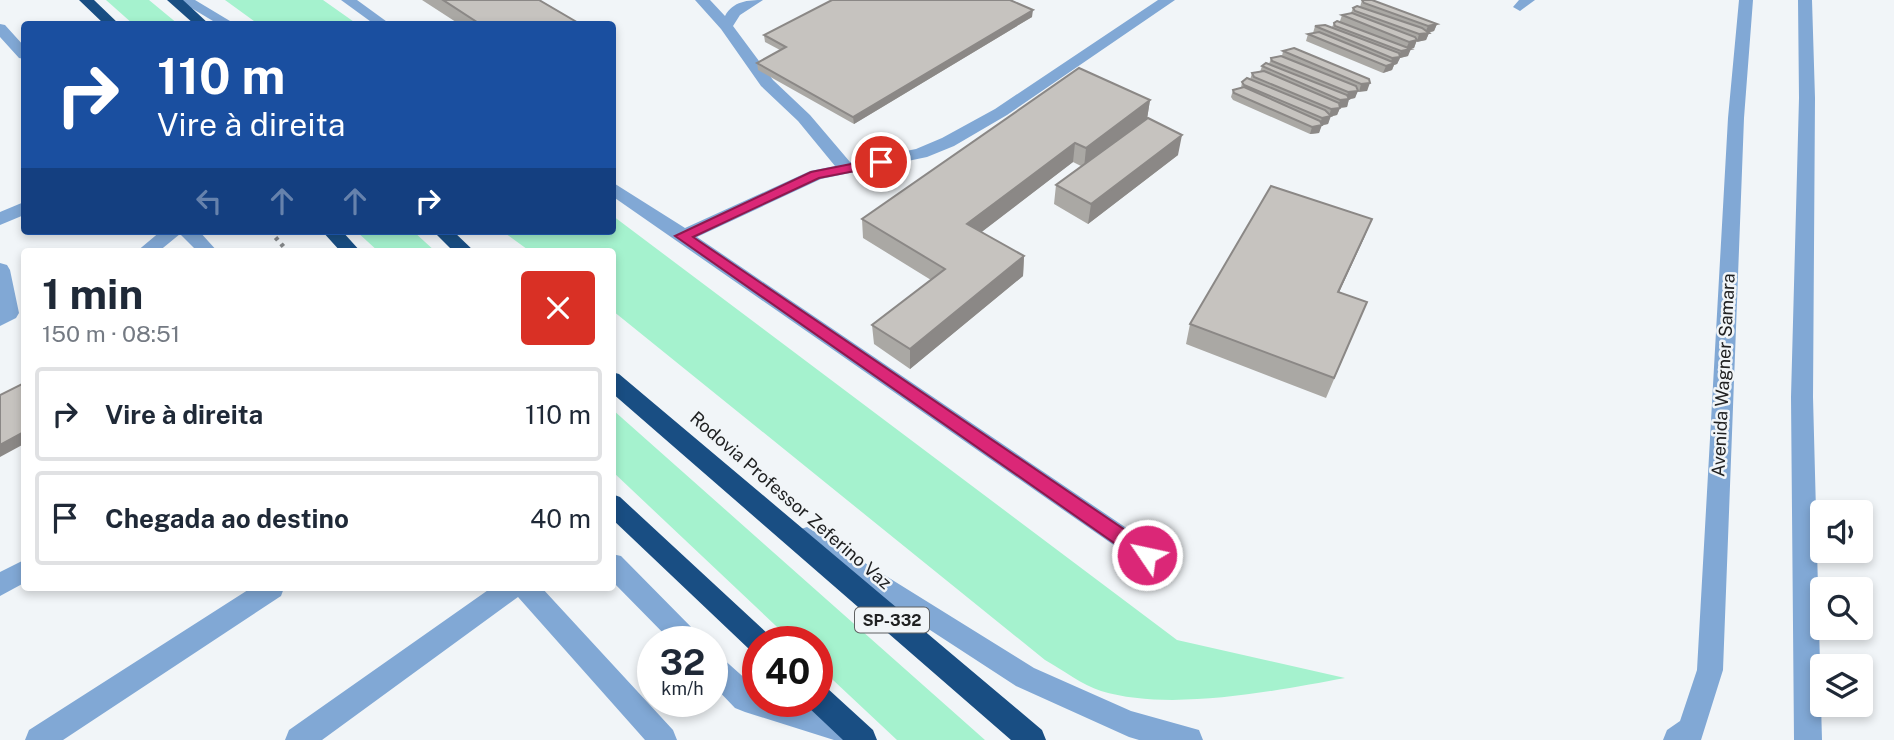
<!DOCTYPE html>
<html lang="pt">
<meta charset="utf-8">
<style>
:root{--surface:#fff;--page:#f6f6f7;--text:#1f2937;--muted:#747a83;--line:#e0e1e3}
body{margin:0;font-family:"Public Sans",sans-serif;background:var(--page);color:var(--text);height:100vh;display:flex;flex-direction:column;font-size:26px;white-space:nowrap}
*{box-sizing:border-box;margin:0}
p{font-size:23px;color:var(--muted)}
.icon{flex:none;width:38px;height:38px;fill:none;stroke:currentColor;stroke-width:2;stroke-linecap:round;stroke-linejoin:round}
.map{position:relative;flex:1;overflow:hidden}
.side{position:absolute;left:21px;top:248px;width:595px;height:343px;display:flex;flex-direction:column;background:var(--surface);border-radius:7px;box-shadow:0 4px 10px #0003}
.side>*{flex:none}
.banner{position:absolute;left:21px;top:21px;width:595px;height:214px;border-radius:7px;box-shadow:0 4px 10px #0003;background:#1a4fa0;color:#fff;overflow:hidden}
.tools{position:absolute;left:1810px;top:500px;display:grid;gap:14px}
.tools a{display:grid;place-items:center;width:63px;height:63px;border-radius:7px;background:var(--surface);box-shadow:0 4px 10px #0003;font-size:35px}
.speed{position:absolute;left:637px;top:626px;display:flex;gap:14px;font-size:35px;font-weight:700;text-align:center}
.speed>*{display:grid;place-content:center;width:91px;height:91px;border-radius:50%;background:var(--surface);box-shadow:0 4px 10px #0003;line-height:1}
.speed small{font-size:18px;font-weight:400}
.speed .limit{border:10px solid #d22;background:#fff;color:#111}
.pin{position:absolute;display:grid;place-items:center;width:60px;height:60px;color:#fff;margin:-30px;border:4px solid #fff;border-radius:50%;box-shadow:0 2px 7px #0007}
.me{position:absolute;width:77px;margin:-38px;rotate:304deg;stroke-linejoin:round;filter:drop-shadow(0 0 5px #0008)}
.turn{display:flex;align-items:center;gap:24px;height:147px;padding:0 21px;font-size:32px}
.turn .icon{width:91px;height:91px;stroke-width:2.5}
.turn b{display:block;font-size:49px;line-height:60px}
.lanes{display:flex;align-items:center;height:66px;padding:0 21px;background:#0003;justify-content:center;gap:35px;direction:ltr}
.lanes .off{opacity:.35}
.round{display:grid;place-items:center;flex:none;width:74px;height:74px;border-radius:7px;background:var(--page)}
.summary{display:flex;align-items:center;justify-content:space-between;height:119px;padding:0 21px}
h1{font-size:42px;font-weight:700;line-height:52px}
ul{padding:0;list-style:none}
li{display:flex;align-items:center;gap:21px;height:94px;margin:0 14px 10px;padding:0 7px;border:4px solid var(--line);border-radius:7px}
li div{flex:1}
li b{display:block;font-size:26px}
li em{font-style:normal}
.map>svg:first-child{display:block}
.green{fill:#a5f2ce}
.lines{fill:none;stroke-linecap:round;stroke-linejoin:round}
.path{stroke:#848789;stroke-width:4.5;stroke-dasharray:3.5 5;stroke-linecap:butt}
.minor{fill:#81a8d5;fill-rule:evenodd}
.highway{fill:#194e83;fill-rule:evenodd}
.wall{fill:#aaa8a4}
.shaded-wall{fill:#8b8886}
.building{fill:#c6c3bf;stroke:#8b8886;stroke-width:2}
.route{fill:#db2777;stroke:#8e194d;stroke-width:2}
.labels{text-anchor:middle;dominant-baseline:central;stroke-width:5;stroke-linejoin:round;paint-order:stroke}
.shield{fill:#f1f5f8;stroke:#5f6162;stroke-width:2}
.shield-label{font-size:16px;font-weight:bold;fill:#202122}
.street-label{font-size:18px;fill:#202122;stroke:#f1f5f8}
</style>
<div class="map">
<svg width="1894" height="740" viewBox="0 0 1894 740">
<rect width="100%" height="100%" fill="#f1f5f8"/>
<!-- green -->
<path class="green" d="M106,0H149L178,24H133Z
M225,0H323L357,24H258Z
M613,216L1177,640L1345,678C1274,691 1171,712 1101,691C1082,685 1063,670 1045,660L613,311L612,252H531L502,231H612Z
M356,231H413L436,252H379Z
M613,410L985,740H897L817,665V642H793L613,472Z"/>
<g class="lines">
<!-- path -->
<path class="path" d="M270,231L288,252"/>
<!-- minor -->
<path class="minor" d="M178,0H195L235,24H218Z
M341,0H357L390,24H374Z
M695,0H710L725,16C733,1 748,0 763,0L740,15L733,26L773,80L810,115L850,162L916,149L942,138L995,109L1158,0H1175L1007,115L954,146L927,157L821,179L697,237L1156,548L1159,555L1156,562L1147,566L1138,562L612,196V182L685,228L810,171L835,166L798,121L761,86L721,29Z
M1519,0H1535L1520,11L1513,7Z
M1739,0H1753L1744,118L1723,670L1701,740H1663L1667,730L1680,721L1697,670L1728,118Z
M1798,0H1812L1815,98L1813,397L1822,740H1794L1791,397L1799,98Z
M0,24L5,25L24,46V59L19,58L0,37Z
M24,202V215L0,225V212Z
M161,231H199L218,252H198L180,234L158,252H136Z
M0,263L7,265L10,270L19,313L16,318L0,326Z
M807,527L1034,668L1131,711L1199,730L1203,740H1139L1129,737L1016,686L798,544L795,537L798,530Z
M612,554L621,556L698,634L702,642H672L612,581Z
M24,560V583L0,596V572Z
M251,588H284L281,596L63,740H25L29,730Z
M491,588H542L673,730L677,740H645L518,597L322,740H285L289,730Z
M712,654L721,657L758,690V702H797L862,722L866,732L862,740H834L745,712L735,708L712,684Z"/>
<!-- highway -->
<path class="highway" d="M79,0H94L119,24H104Z
M167,0H183L209,24H194Z
M322,231H342L361,252H341Z
M433,231H453L475,252H454Z
M612,372L619,374L1042,730L1046,740H1011L612,393Z
M612,494L620,497L768,634L772,642H758V653L750,650L612,519Z
M817,684L827,688L873,730L877,740H843L807,706L806,702H817Z"/>
</g>
<!-- wall -->
<path class="wall" d="M422,0H540L580,24H459Z
M1362,0L1437,24L1434,31L1429,33L1426,40L1416,42L1414,48H1409L1408,56L1400,58L1397,64L1394,65L1392,70L1383,73L1306,41L1308,34L1313,33L1315,26L1332,27L1334,23L1340,21L1342,15L1351,13L1353,8L1360,7Z
M1032,17L854,124L758,70L757,63L780,50L765,42L764,35Z
M1283,51L1369,79L1367,91H1357L1355,98L1349,99L1347,107L1340,108L1337,115L1330,116L1328,124L1321,125L1319,133L1310,134L1233,100L1231,97L1233,90L1241,88L1242,82L1250,80L1252,73L1260,72L1262,66L1269,64L1271,58L1282,56Z
M1150,100L1147,119L1178,155L1088,224L1054,204L1056,185L1081,166L1073,162L981,232L1024,256L1023,276L910,369L874,344L872,325L931,280L863,238L862,219Z
M1372,219L1364,238L1339,292L1367,302L1326,398L1186,344L1190,324Z"/>
<!-- shaded-wall -->
<path class="shaded-wall" d="M1033,10L1032,17L854,124L853,117Z
M1437,24L1434,31L1425,33L1428,26Z
M1429,33L1426,40L1417,42L1419,34Z
M1417,40L1414,48L1406,49L1409,42Z
M1411,49L1408,56L1400,58L1397,64L1394,65L1392,70L1383,73L1386,66L1390,65L1392,58L1398,57L1401,51Z
M1370,83L1367,91L1359,92L1361,84Z
M1358,91L1355,98L1346,100L1348,92Z
M1349,99L1347,107L1338,108L1340,100Z
M1150,100L1147,119L1084,168L1086,148Z
M1340,108L1337,115L1329,117L1331,109Z
M1331,116L1328,124L1319,126L1322,118Z
M1322,125L1319,133L1310,134L1312,127Z
M1182,135L1178,155L1088,224L1091,204Z
M1075,143L1073,162L966,244L967,224Z
M1372,219L1364,238L1330,312L1338,292Z
M1024,256L1023,276L910,369V349Z
M24,432V444L0,457V445Z"/>
<!-- building -->
<path class="building" d="M443,0H539L580,24H480Z
M832,0H1010L1033,10L853,117L757,63L786,47L764,35Z
M1362,0H1372L1437,24L1428,26L1364,3Z
M1357,6L1422,28L1429,33L1419,34L1355,11L1353,8Z
M1352,13L1415,37L1417,40L1409,42L1342,15Z
M1337,21L1411,49L1401,51L1335,26L1334,23Z
M1325,25L1399,53L1400,57L1392,58L1315,26Z
M1319,32L1395,63L1386,66L1308,34Z
M1294,48L1369,79L1370,83L1361,84L1283,51Z
M1281,56L1356,86L1358,91L1348,92L1272,61L1271,58Z
M1266,63L1347,95L1349,99L1340,100L1262,66Z
M1079,68L1150,100L1086,148L1075,143L967,224L1024,256L910,349L872,325L945,269L862,219Z
M1264,71L1339,103L1340,108L1331,109L1254,77L1252,73Z
M1247,78L1325,110L1331,116L1322,118L1244,85L1242,82Z
M1244,87L1320,121L1322,125L1312,127L1234,93L1233,90Z
M1148,118L1182,135L1091,204L1056,185Z
M1271,186L1372,219L1338,292L1367,302L1334,378L1190,324Z
M24,383V432L0,445V395Z"/>
<!-- route -->
<path class="route" d="M881,158L886,159V165L819,178L693,237L1153,549L1156,555L1153,561L1147,563L1140,561L675,236L811,172Z"/>
<g class="labels">
<!-- shield labels -->
<rect class="shield" x="855" y="607.5" width="74" height="25" rx="5"/>
<g class="shield-label">
<text x="892" y="620">SP-332</text>
</g>
<!-- street labels -->
<g class="street-label">
<text transform="translate(1723 375) rotate(-87)">Avenida Wagner Samara</text>
<text transform="translate(791 500) rotate(41)">Rodovia Professor Zeferino Vaz</text>
</g>
</g>
</svg>
<div class="tools">
<a><svg class="icon" aria-label="sound" viewBox="0 0 24 24"><path d="M4 9h4l5-4v14l-5-4H4zM17 9q2 3 0 6"/></svg></a>
<a><svg class="icon" aria-label="search" viewBox="0 0 24 24"><circle cx="10" cy="10" r="6"/><path d="M15 15l6 6"/></svg></a>
<a><svg class="icon" aria-label="layers" viewBox="0 0 24 24"><path d="M12 4l9 5-9 5-9-5zM3 14l9 5 9-5"/></svg></a>
</div>
<div class="speed"><div>32<small>km/h</small></div><div class="limit">40</div></div>
<div class="pin" style="left:881px;top:162px;background:#d93025"><svg class="icon" aria-label="arrive" viewBox="0 0 24 24"><path d="M6 21V4h12l-3 4 3 4H6"/></svg></div>
<svg class="me" style="left:1147px;top:555px" viewBox="-20 -20 40 40"><circle r="17" fill="#db2777" stroke="#fff" stroke-width="3"/><path d="M0-11L8 9 0 5-8 9z" fill="#fff"/></svg>
<div class="banner">
<div class="turn"><svg class="icon" aria-label="right" viewBox="0 0 24 24"><path d="M7 20v-9h11M14 6l5 5-5 5"/></svg><div><b>110 m</b>Vire à direita</div></div>
<div class="lanes"><svg class="icon off" aria-label="left" viewBox="0 0 24 24"><path d="M17 20v-9H6M10 6l-5 5 5 5"/></svg><svg class="icon off" aria-label="ahead" viewBox="0 0 24 24"><path d="M12 20V5M6 11l6-6 6 6"/></svg><svg class="icon off" aria-label="ahead" viewBox="0 0 24 24"><path d="M12 20V5M6 11l6-6 6 6"/></svg><svg class="icon" aria-label="right" viewBox="0 0 24 24"><path d="M7 20v-9h11M14 6l5 5-5 5"/></svg></div>
</div>
<section class="side">
<div class="summary"><div><h1>1 min</h1><p>150 m · 08:51</p></div><a class="round" style="background:#d93025;color:#fff"><svg class="icon" aria-label="close" viewBox="0 0 24 24"><path d="M6 6l12 12M18 6L6 18"/></svg></a></div>
<ul>
<li><svg class="icon" aria-label="right" viewBox="0 0 24 24"><path d="M7 20v-9h11M14 6l5 5-5 5"/></svg><div><b>Vire à direita</b></div><em>110 m</em></li>
<li><svg class="icon" aria-label="arrive" viewBox="0 0 24 24"><path d="M6 21V4h12l-3 4 3 4H6"/></svg><div><b>Chegada ao destino</b></div><em>40 m</em></li>
</ul>
</section>
</div>
